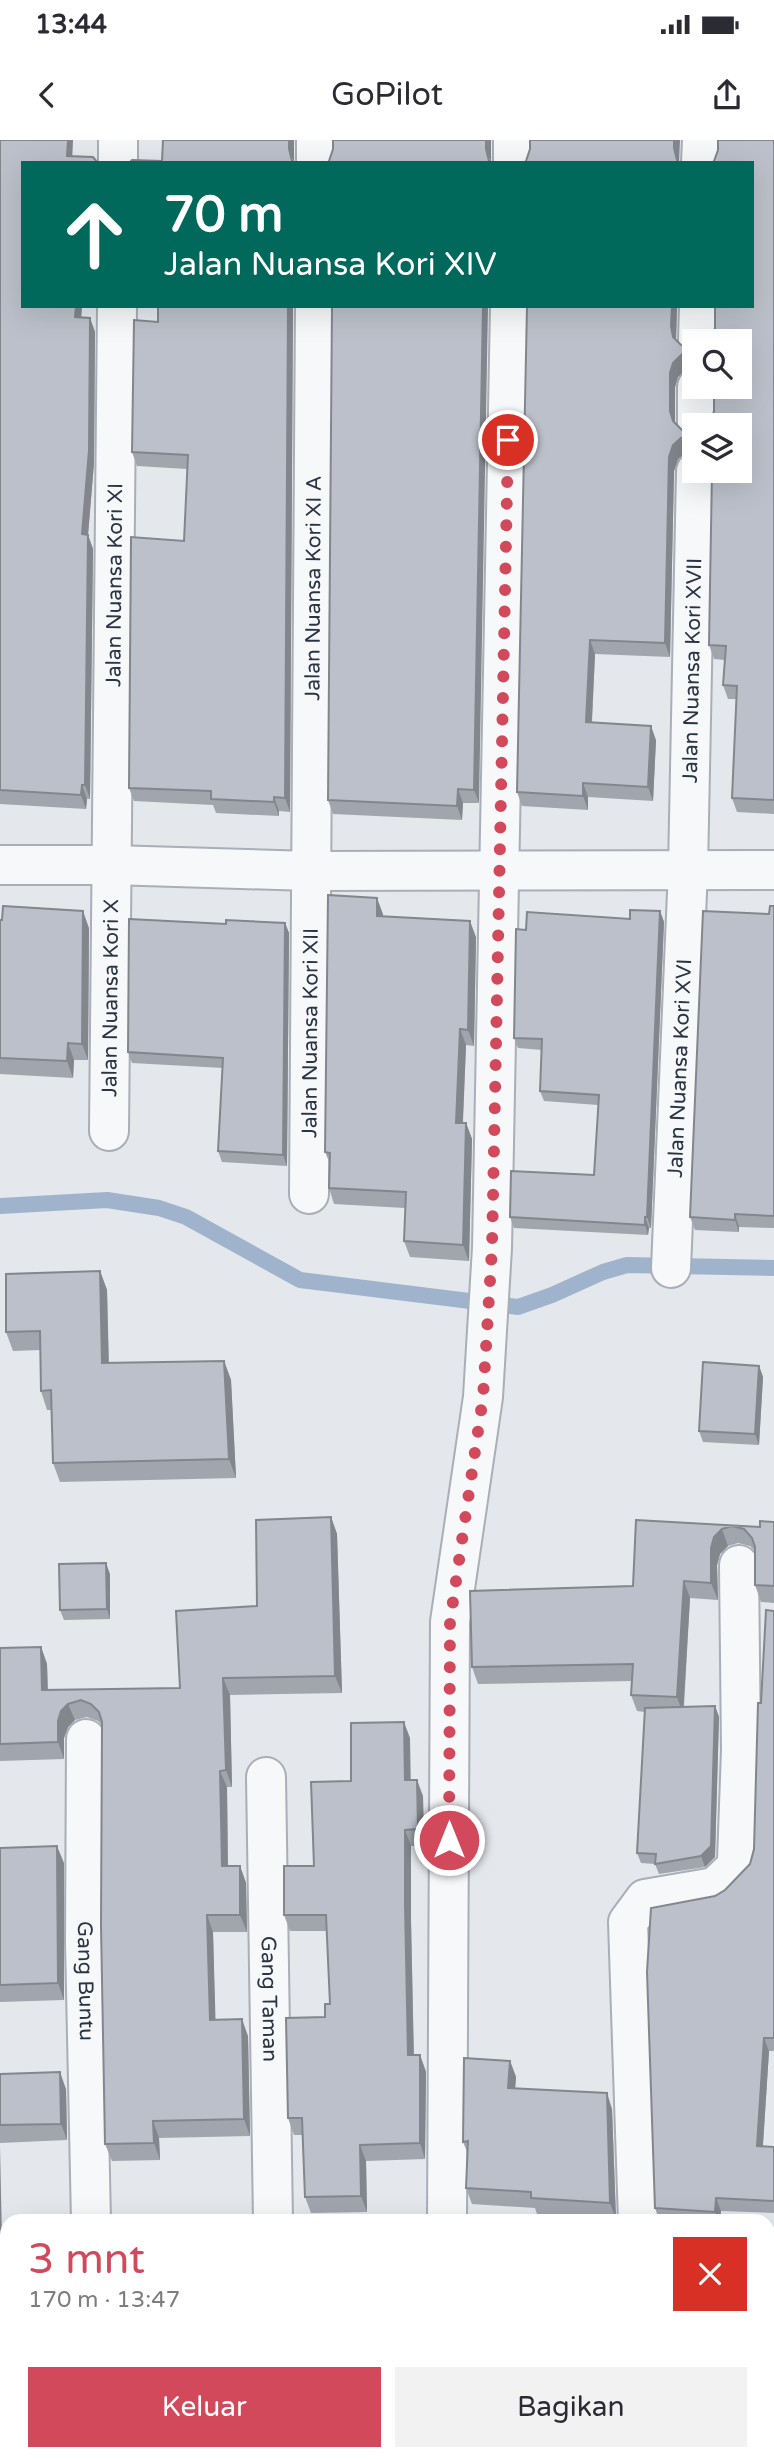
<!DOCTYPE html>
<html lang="id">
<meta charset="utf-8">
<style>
:root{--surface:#fff;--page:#f2f2f3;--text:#2b2b33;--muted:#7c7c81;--accent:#d1495b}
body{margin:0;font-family:"Varela Round",sans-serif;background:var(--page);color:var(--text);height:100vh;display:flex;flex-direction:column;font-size:26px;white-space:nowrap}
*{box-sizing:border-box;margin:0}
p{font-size:23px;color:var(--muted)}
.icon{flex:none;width:38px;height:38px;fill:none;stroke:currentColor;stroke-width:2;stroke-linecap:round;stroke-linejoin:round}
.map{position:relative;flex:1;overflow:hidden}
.drawer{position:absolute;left:0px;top:2074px;width:775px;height:247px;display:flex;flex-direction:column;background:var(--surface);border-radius:21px 21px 0 0;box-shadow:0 7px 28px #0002}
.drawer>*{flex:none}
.guide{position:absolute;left:21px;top:21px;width:733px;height:147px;border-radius:0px;box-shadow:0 7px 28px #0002;background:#00695c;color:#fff;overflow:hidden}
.buttons{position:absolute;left:682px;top:189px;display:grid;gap:14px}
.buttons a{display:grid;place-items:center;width:70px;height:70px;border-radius:0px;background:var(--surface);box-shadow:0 7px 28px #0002;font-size:35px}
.pin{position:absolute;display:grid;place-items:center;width:60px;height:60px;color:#fff;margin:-30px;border:4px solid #fff;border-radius:50%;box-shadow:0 2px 7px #0007}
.me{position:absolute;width:77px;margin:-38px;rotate:0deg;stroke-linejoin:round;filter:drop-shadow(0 0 5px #0008)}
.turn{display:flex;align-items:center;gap:24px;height:147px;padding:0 28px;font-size:32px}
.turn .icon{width:91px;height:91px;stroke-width:2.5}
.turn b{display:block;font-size:49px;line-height:60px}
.round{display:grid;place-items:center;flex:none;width:74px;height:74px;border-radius:0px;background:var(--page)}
.headline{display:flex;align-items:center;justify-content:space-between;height:119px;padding:0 28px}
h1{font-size:42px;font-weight:600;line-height:52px;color:var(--accent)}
.action{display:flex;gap:14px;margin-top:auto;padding:14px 28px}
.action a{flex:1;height:80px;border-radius:0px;background:var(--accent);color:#fff;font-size:28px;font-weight:600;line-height:80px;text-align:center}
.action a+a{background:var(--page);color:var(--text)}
.status{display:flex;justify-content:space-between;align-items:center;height:49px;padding:0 35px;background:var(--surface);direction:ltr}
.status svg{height:19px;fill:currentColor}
header{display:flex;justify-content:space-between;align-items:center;height:91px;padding:0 28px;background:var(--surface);font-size:32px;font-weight:600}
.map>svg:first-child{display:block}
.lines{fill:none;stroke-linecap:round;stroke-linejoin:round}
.stream{stroke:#9fb4cc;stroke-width:16}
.street-casing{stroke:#a9aeb7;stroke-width:42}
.secondary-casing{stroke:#a9aeb7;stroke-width:42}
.street{stroke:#f7f8fa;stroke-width:38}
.secondary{stroke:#fff;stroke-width:38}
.wall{fill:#a1a5ae}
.shaded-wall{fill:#83868d}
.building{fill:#bbc0ca;stroke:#83868d;stroke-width:2}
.route{stroke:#d1495b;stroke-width:12;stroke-dasharray:0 21.6}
.labels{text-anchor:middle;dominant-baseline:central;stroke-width:5;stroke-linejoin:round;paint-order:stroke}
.street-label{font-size:21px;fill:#2b3445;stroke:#f4f6f9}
</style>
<div class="status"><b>13:44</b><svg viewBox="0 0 49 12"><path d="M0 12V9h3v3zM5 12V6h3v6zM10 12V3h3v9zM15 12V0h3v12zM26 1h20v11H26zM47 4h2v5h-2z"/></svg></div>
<header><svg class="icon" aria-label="back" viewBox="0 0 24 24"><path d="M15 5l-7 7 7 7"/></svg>GoPilot<svg class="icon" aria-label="share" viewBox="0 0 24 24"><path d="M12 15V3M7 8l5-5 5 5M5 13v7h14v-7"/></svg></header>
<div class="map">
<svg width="774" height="2319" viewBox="0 0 774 2319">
<rect width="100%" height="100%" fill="#e4e7ec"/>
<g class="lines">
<!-- stream -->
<path class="stream" d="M0,1066L107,1060L159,1068L186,1077L300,1140L518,1167L552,1155L603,1132L627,1125L774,1128"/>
<!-- street casing -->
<g class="street-casing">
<g id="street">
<path d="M118,23V0"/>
<path d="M316,23V0"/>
<path d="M513,23V0"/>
<path d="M701,23L702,0"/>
<path d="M698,201L699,166"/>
<path d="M697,285V247"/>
<path d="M0,725H111L310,731L774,730"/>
<path id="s1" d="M109,991L117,166"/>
<path id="s2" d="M309,1054L315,166"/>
<path id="s3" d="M671,1128L688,729L696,331"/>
<path id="s4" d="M86,1599L85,1803L91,2081"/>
<path id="s5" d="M266,1637L273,2081"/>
<path d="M447,2081L450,1482L483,1257L492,1108L510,166"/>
<path d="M638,2081L628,1782L645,1759L715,1747L734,1729L737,1721L741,1610L739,1425"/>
<path d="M768,2222L774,2300"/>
<path d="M0,2264L6,2319"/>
<path d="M560,2314V2319"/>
</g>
</g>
<!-- secondary casing -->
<g class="secondary-casing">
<path id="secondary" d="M0,2136H7
M768,2168H774"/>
</g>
<!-- street -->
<use href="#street" class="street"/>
<!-- secondary -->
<use href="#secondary" class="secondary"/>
</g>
<!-- wall -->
<path class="wall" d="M0,0L23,166H82L81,178H90L95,192L94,323L88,395L93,409L90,659H87L86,669L0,664Z
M774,0V674L737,672L732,658L737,559H728L723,545L725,520L714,519L709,505L740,247L712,198Z
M158,166H293L290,672L279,671V676L216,673L213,665L134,661L129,648L184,401L187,329L137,326L132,312L158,182Z
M332,166L479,663H463L462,680L333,674L328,660Z
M527,166H677L676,200L681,205L692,209L695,208V226L687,228L678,237L675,247V284L682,290L693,293L695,292V309L686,312L678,319L674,331L670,517L595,514L592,583L656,600L653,661L588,657V670L522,666L517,652Z
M774,766V1088L739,1087V1092L695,1090L690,1077L769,774Z
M660,771L664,782L651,1088H649L648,1095L514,1088L510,1077L594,1035L598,965L544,961L540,951L542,910L518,908L514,898L526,790L630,779Z
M383,774V777L476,797L474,906L466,905L463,983H466L472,999L469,1121L410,1117L404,1101L405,1068L334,1064L329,1048L330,1024L325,1012Z
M0,780L89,788L88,920H74L73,938L0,934Z
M285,783L289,793L287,1026L222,1022L218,1011L223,928L132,923L128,912Z
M100,1131L107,1150L109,1223L224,1221L231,1240L236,1338L60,1342L53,1323L52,1270H47L41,1251L40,1210L13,1211L6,1192Z
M759,1226L763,1237L759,1305L703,1302L699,1291Z
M331,1377L337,1394L342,1553L230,1555L232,1647H227L228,1726H240L246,1743L247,1792H213L215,1879L248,1896L250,1996L159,1998L160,2020L112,2021L105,2004L102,1585L98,1581L87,1577L75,1580L68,1587L64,1598V1619L0,1621V1508L41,1507L47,1524L48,1550L180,1548L257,1466Z
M636,1380L760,1387L774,1382V1463L761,1462L755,1445V1411L750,1406L738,1403L728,1406L720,1414L717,1425L718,1460L690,1458L684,1567L715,1566L719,1577L715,1717L705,1727L659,1734L655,1724L641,1723L637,1713L645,1572L637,1571L631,1555L632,1541L478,1544L472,1527L633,1446Z
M110,1434V1479L64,1480L60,1470Z
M774,1471V1911H769L763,2006L774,2007V2073L721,2071L720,2081H660L655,2068L715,1756L725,1750L750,1724L754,1709L761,1563Z
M410,1598V1640L423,1656L424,1706H411V1781L414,1915H420L426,1932L425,2019L366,2021L367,2072L311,2073L305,2057L302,1995H294L288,1978L330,1864L327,1791H290L284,1775L314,1726L351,1641Z
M0,1708L64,1723V1860L0,1862Z
M510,1921L516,1937L515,1948L612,1969L616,2079L537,2074L535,2068L472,2064L466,2048L468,2014L463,2002Z
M0,1934L66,1949L67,2000L0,2003Z
M22,2314H184V2317H133V2319H24Z"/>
<!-- shaded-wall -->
<path class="shaded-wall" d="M68,0H73L72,23L67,16Z
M289,0H294V23L289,9Z
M486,0H491V23L486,9Z
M674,0H680L679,23H678L674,8Z
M76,166H82L80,191L75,177Z
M288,166H293L290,672L285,658Z
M483,166H488L479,663L474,650Z
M672,166H677L676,200L673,197L671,186Z
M90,178L95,192L94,323L88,395L93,409L90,659L85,645L82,394Z
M682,214L687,228L678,237L675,247V285L673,281L670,271V233L673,223Z
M681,298L686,312L678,319L674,331L670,517L665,503L669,317L673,305Z
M590,500L595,514L591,596L586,582Z
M651,586L656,600L653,661L648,647Z
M583,643L588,657V670L583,656Z
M82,645L87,659L86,669L81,655Z
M458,649L463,663L462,680L457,666Z
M274,657L279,671V676L274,662Z
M377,758L383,774V792L377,776Z
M83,771L89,788L88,920L82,904Z
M660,771L664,782L651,1088L647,1077Z
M470,781L476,797L474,906L468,890Z
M285,783L289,793L287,1026L283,1015Z
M460,889L466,905L462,999L456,983Z
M68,903L74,920L73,938L67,921Z
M466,983L472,999L469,1121L463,1105Z
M735,1074L739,1087V1092L735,1080Z
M645,1077L649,1088L648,1095L645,1085Z
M100,1131L107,1150L109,1242L102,1223Z
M224,1221L231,1240L236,1338L229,1319Z
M759,1226L763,1237L759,1305L755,1294Z
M331,1377L337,1394L342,1553L335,1536Z
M722,1389L728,1406L720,1414L717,1425L718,1460L711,1443V1408L714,1397Z
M106,1423L110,1434V1479L107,1469Z
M684,1441L690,1458L683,1574L677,1557Z
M41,1507L47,1524L48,1566L42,1550Z
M223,1538L230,1555L232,1647L226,1630Z
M68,1564L75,1580L68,1587L64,1598V1619L58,1602V1581L61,1571Z
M715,1566L719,1577L715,1717L705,1727L701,1716Z
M404,1582L410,1598L411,1656L405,1640Z
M220,1631L227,1647L228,1743L222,1726Z
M417,1640L423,1656L424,1706L418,1689Z
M405,1690L411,1706V1781L414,1931L408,1915L405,1765Z
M57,1706L64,1723V1860L58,1843Z
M240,1726L246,1743L247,1792L240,1775Z
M207,1775L213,1792L216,1896L210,1880Z
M242,1879L248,1896L250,1996L244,1979Z
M764,1898L769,1911L762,2018L757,2006Z
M420,1915L426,1932L425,2019L420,2003Z
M510,1921L516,1937L514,1964L508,1948Z
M60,1932L66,1949L67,2000L61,1984Z
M607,1953L612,1969L616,2079L610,2063Z
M153,1981L159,1998L160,2020L154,2003Z
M360,2005L366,2021L367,2072L361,2056Z
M0,2006L2,2100L0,2094Z
M716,2058L721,2071L720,2081H719L715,2072Z
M128,2314H132L133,2319H128Z
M515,2314H520V2319H515Z"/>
<!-- building -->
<path class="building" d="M0,0H68L67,16L93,17L98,23H23V166H76L75,177L90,178L89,310L82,394L88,395L85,645H82L81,655L0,650Z
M163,0H289V9L292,21L295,23H129L132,20L162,21Z
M333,0H486V9L489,21L492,23H327L329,21L333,9Z
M530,0H674V8L677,20L680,23H524L526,21L530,9Z
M718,0H774V660L732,658L737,546L723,545L726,506L709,505L712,331H740V285H707L711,281L714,271V247H740V201H708L712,198L715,188V166H752V23H712L714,21L718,10Z
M158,166H288L285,658L274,657V662L211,659V651L129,648L131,397L184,401L188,315L132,312L134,180L158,182Z
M332,166H483L474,650L458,649L457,666L328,660Z
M527,166H672L671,186L673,197L681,205L692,209L695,208V212L691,211L682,214L673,223L670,233V271L673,281L682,290L693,293L695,292V296L691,295L681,298L673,305L669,317L665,503L590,500L586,582L651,586L648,647L583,643V656L517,652Z
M328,755L377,758V776L470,781L468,890L460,889L456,983H466L463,1105L404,1101L406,1052L329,1048L330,1013L325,1012Z
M3,766L83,771L82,904L68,903L67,921L0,918V780H2Z
M770,766H774V1076L735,1074V1080L690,1077L703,771L769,774Z
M630,770L660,771L647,1077H645V1085L510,1077L511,1031L594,1035L599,955L540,951L542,899L514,898L516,789L526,790L527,772L630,779Z
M129,779L226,784V780L285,783L283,1015L218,1011L223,918L128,912Z
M100,1131L102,1223L224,1221L229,1319L53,1323L51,1250L41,1251L40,1191L6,1192V1134Z
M703,1222L759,1226L755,1294L699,1291Z
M331,1377L335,1536L223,1538L226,1630L220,1631L222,1726H240V1775H207L210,1880L242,1879L244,1979L153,1981L154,2003L105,2004L101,1786L102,1582L99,1572L91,1564L81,1560L68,1564L61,1571L58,1581V1602L0,1604V1508L41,1507L42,1550L180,1548L176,1471L257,1466L256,1380Z
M636,1380L760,1387V1381L774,1382V1446L755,1445V1407L752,1398L744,1389L732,1386L722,1389L714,1397L711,1408V1443L684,1441L677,1557L631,1555L633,1524L472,1527L470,1451L633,1446Z
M106,1423L107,1469L60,1470L59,1424Z
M766,1470L774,1471V1898H764L757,2006L774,2007V2061L716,2058L715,2072L655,2068L647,1832L651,1768L715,1756L725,1750L750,1724L754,1709L758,1563H761Z
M715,1566L711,1706L701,1716L655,1724L656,1714L637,1713L645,1568Z
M404,1582L405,1640H417L418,1689L405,1690V1765L408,1915H420V2003L360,2005L361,2056L305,2057L302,1978H288L286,1878L325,1877V1864H330L326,1775H284V1726H314L311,1642L351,1641V1583Z
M57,1706L58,1843L0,1845V1708Z
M464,1918L510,1921L508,1948L607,1953L610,2063L531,2058V2052L466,2048L468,2001L463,2002Z
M60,1932L61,1984L0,1985V1934Z
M27,2314H128V2319H79V2316L27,2315Z
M216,2314L317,2316V2314H515V2319H216Z"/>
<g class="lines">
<!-- route -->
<path class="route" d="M449,1700L450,1482L483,1257L492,1108L508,300"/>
</g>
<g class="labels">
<!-- street labels -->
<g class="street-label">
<text stroke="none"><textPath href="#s1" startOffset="546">Jalan Nuansa Kori XI</textPath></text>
<text stroke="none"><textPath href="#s2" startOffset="606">Jalan Nuansa Kori XI A</textPath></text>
<text stroke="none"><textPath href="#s3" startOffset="598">Jalan Nuansa Kori XVII</textPath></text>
<text stroke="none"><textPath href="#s1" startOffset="133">Jalan Nuansa Kori X</textPath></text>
<text stroke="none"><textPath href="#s2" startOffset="161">Jalan Nuansa Kori XII</textPath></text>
<text stroke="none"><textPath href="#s3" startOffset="200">Jalan Nuansa Kori XVI</textPath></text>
<text stroke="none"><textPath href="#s4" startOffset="242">Gang Buntu</textPath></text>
<text stroke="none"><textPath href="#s5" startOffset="222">Gang Taman</textPath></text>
</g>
</g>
</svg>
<div class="buttons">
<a><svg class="icon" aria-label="search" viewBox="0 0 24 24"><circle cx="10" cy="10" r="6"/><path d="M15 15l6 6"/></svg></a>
<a><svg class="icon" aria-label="layers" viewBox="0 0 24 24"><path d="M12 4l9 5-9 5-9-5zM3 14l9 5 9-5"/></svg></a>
</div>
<div class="pin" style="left:508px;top:300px;background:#d93025"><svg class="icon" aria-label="arrive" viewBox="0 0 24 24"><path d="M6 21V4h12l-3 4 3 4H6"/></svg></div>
<svg class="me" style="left:449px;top:1700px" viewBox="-20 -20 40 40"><circle r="17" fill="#d1495b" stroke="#fff" stroke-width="3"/><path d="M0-11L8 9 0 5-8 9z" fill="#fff"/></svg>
<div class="guide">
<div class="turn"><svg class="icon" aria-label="ahead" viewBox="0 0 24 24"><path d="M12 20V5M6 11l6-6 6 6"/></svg><div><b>70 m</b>Jalan Nuansa Kori XIV</div></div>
</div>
<section class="drawer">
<div class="headline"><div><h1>3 mnt</h1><p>170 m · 13:47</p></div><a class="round" style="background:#d93025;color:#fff"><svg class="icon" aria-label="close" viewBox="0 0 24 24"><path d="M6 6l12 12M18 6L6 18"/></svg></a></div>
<div class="action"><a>Keluar</a><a>Bagikan</a></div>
</section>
</div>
